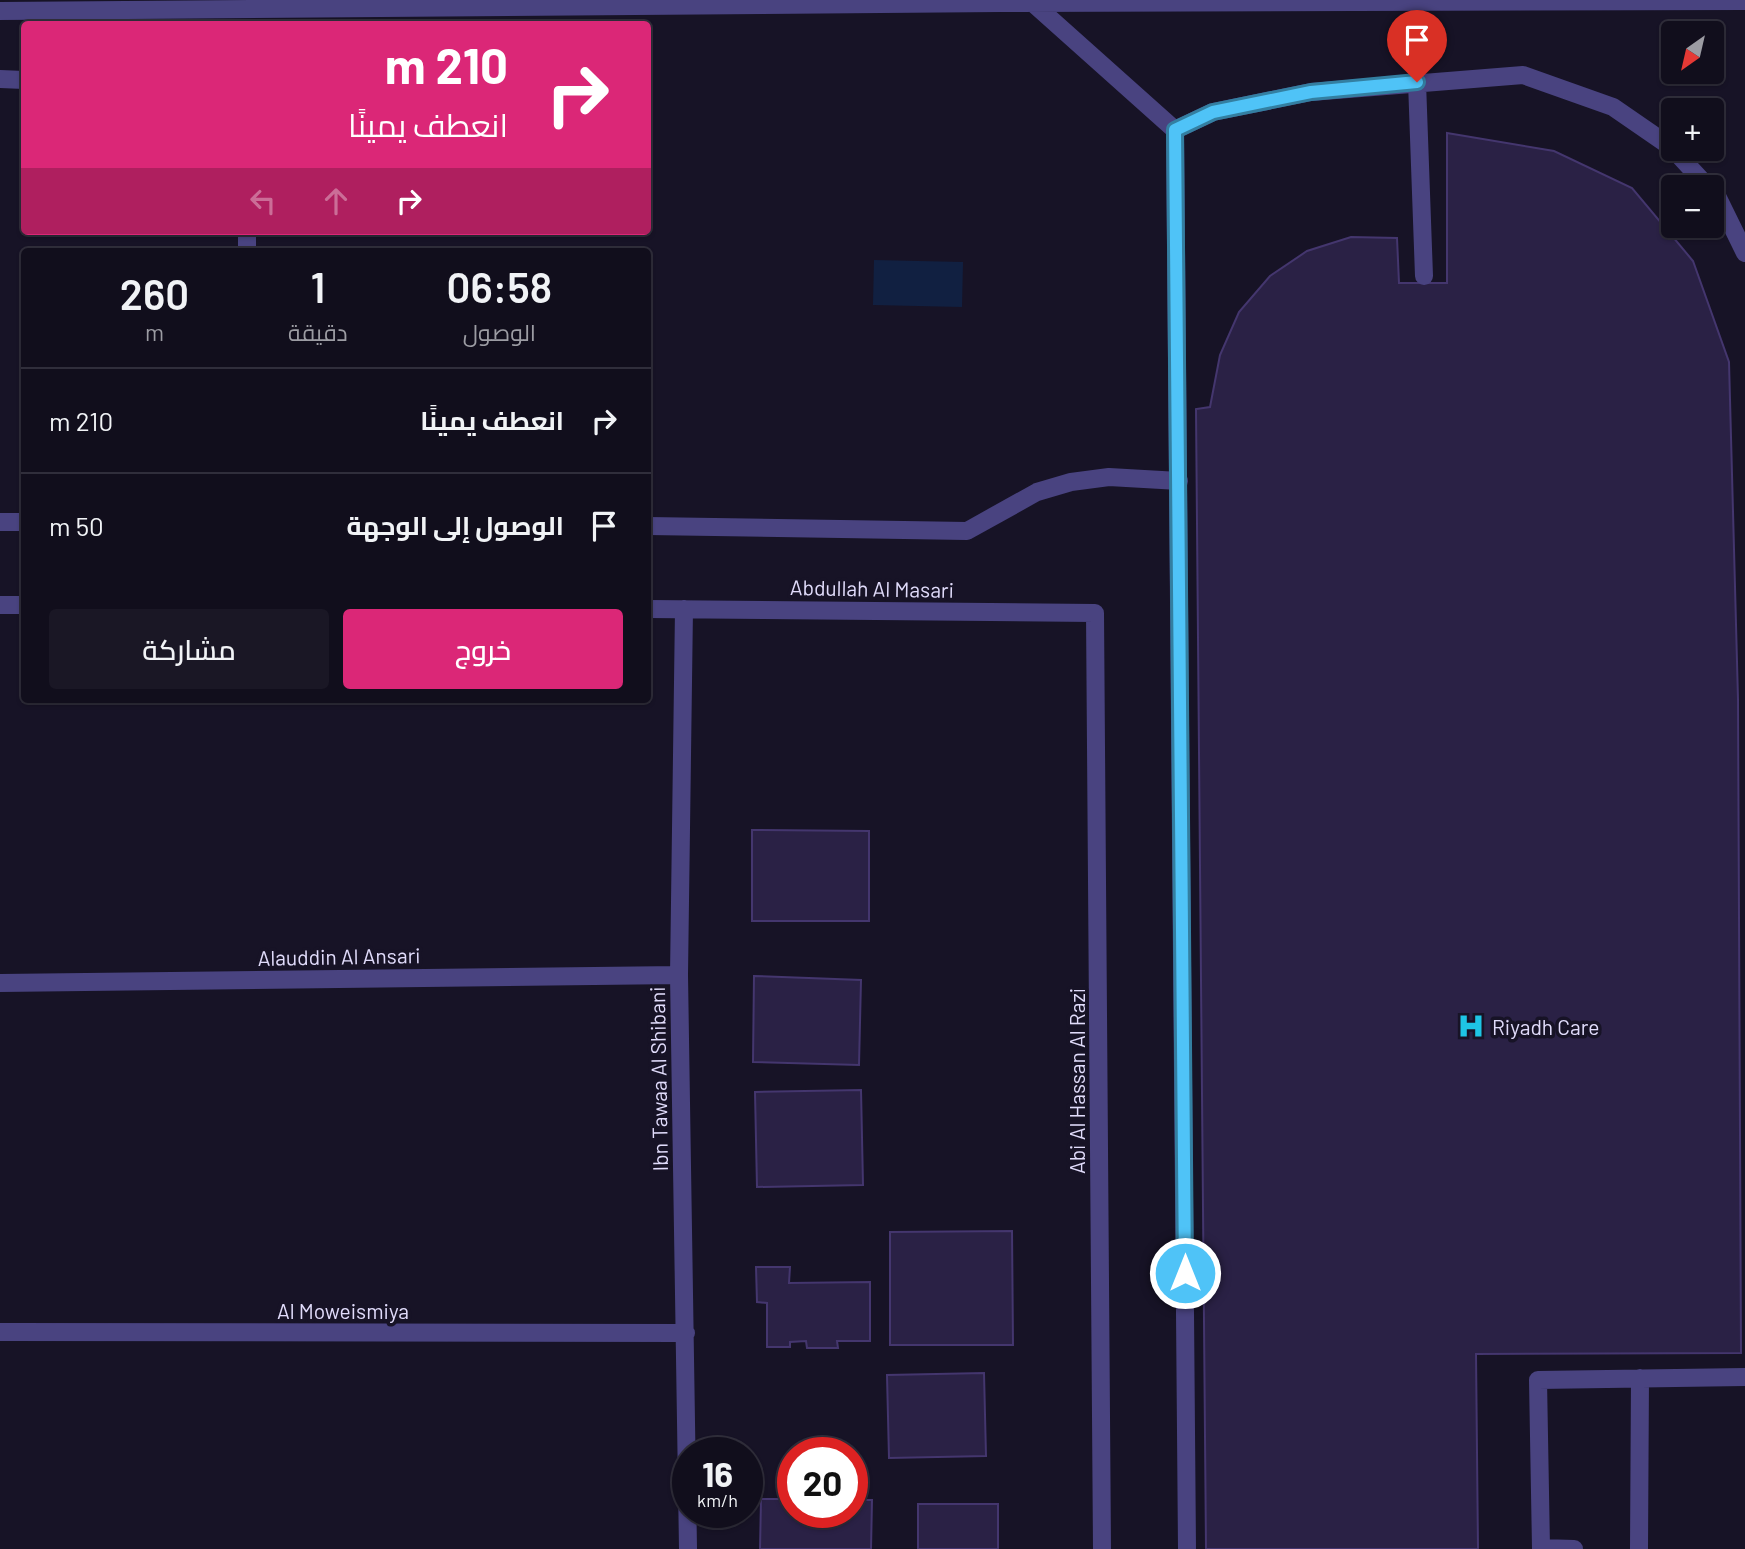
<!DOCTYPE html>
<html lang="ar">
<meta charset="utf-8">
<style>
:root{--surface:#110e1c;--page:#1a1725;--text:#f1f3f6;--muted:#9c9ca3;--line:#302e3b;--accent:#db2777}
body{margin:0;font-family:Barlow,Cairo,sans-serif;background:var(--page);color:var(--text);direction:rtl;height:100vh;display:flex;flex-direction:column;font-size:26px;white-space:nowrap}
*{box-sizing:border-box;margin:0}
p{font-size:23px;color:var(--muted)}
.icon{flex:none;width:38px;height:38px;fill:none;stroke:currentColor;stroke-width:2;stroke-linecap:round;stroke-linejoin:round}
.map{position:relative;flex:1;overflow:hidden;direction:ltr}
.panel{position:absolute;left:21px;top:248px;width:630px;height:455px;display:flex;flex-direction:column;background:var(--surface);border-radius:7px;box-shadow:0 2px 5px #0004,0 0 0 2px var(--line);direction:rtl}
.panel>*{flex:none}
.hud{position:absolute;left:21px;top:21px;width:630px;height:214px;border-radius:7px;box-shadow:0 2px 5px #0004,0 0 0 2px var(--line);direction:rtl;background:#db2777;color:#fff;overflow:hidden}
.needle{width:46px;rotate:214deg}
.fabs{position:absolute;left:1661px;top:21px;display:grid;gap:14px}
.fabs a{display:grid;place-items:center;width:63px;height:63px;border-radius:7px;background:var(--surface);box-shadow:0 2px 5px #0004,0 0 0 2px var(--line);font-size:35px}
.speed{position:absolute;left:672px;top:1437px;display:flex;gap:14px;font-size:35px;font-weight:700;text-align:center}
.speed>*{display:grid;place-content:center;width:91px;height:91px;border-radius:50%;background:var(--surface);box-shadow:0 2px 5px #0004,0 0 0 2px var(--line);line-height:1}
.speed small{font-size:18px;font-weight:400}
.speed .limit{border:10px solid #d22;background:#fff;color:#111}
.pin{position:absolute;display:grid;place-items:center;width:60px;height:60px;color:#fff;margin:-72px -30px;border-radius:50% 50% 50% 0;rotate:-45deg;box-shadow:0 0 7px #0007}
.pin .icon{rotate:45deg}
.me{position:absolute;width:77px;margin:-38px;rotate:0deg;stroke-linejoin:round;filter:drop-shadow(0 0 5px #0008)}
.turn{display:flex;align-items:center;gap:24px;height:147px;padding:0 28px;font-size:32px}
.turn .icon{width:91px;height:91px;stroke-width:2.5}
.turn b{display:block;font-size:49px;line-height:60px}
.lanes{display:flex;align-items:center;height:66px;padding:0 28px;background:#0003;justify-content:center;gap:35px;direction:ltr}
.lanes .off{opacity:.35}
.eta{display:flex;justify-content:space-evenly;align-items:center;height:119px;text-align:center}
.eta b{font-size:42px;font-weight:600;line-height:49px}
.button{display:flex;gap:14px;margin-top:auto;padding:14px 28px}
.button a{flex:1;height:80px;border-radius:7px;background:var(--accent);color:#fff;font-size:28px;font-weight:600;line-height:80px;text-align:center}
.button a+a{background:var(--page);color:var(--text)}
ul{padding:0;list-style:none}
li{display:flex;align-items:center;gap:21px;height:105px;padding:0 28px;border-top:2px solid var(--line)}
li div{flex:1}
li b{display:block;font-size:26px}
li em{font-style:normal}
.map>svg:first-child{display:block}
.water{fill:#112041}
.building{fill:#2a2145;stroke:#44366e;stroke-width:2}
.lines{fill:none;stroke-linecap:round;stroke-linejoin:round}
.minor{stroke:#494380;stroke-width:18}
.route-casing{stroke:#337fa1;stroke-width:18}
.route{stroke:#4fc3f7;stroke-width:12}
.labels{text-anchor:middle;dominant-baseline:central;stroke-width:7;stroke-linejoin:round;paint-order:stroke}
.street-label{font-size:21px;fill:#e1dcfb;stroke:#171326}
.poi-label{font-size:21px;fill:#e1dcfb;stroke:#171326;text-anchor:start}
</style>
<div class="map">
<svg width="1745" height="1549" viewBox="0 0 1745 1549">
<rect width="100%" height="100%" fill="#171326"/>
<!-- water -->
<path class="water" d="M874,260L963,262L962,307L873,305Z"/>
<!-- building -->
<path class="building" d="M1447,133L1554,151L1632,188L1693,261L1729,362L1738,699L1741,1353L1476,1354L1478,1549H1206L1196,409L1210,407L1220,355L1239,312L1270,276L1307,251L1351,237L1397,238L1399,283H1447Z
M752,830L869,831V921H752Z
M754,976L861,980L859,1065L753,1062Z
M861,1090L863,1185L757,1187L755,1092Z
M1012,1231L1013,1345H890V1232Z
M756,1267H790L789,1283L870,1282V1341H837L838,1348H807L806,1341L790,1342V1347H767V1303L757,1302Z
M984,1373L986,1456L889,1458L887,1375Z
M761,1499H793V1512H852V1500H872L871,1549H760Z
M918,1504H998V1549H918Z"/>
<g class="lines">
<!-- minor -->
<path class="minor" d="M1034,4L1175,130L1213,112L1311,92L1523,75L1613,107L1671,147L1708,187
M0,11L1001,3L1745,1
M0,79L24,80
M1417,82L1424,276
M1175,130L1187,1549
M1712,191L1718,198L1745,253
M247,252V231
M0,522H24
M648,526L967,531L1037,492L1071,482L1109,477L1179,481
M0,605H24
M648,609L1095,613L1102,1549
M684,609L679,975L688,1549
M0,983L679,975
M0,1332L686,1333
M1574,1549L1541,1548L1538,1380L1745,1377
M1639,1549L1640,1378"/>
</g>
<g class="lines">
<!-- route casing -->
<g class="route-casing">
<path id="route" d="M1185,1273L1175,130L1213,112L1311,92L1417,82"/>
</g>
<!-- route -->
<use href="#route" class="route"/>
</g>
<!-- icons -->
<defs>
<g id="hospital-bare" transform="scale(2.1)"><path d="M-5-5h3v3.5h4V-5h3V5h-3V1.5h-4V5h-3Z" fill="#1ec5e5" stroke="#171326" stroke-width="2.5" paint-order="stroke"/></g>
</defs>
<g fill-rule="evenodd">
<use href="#hospital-bare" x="1471" y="1026"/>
</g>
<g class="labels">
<!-- street labels -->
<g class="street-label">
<text transform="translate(872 588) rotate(1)">Abdullah Al Masari</text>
<text transform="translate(339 956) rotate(-1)">Alauddin Al Ansari</text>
<text transform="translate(658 1079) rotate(-91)">Ibn Tawaa Al Shibani</text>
<text transform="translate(1076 1081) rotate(-90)">Abi Al Hassan Al Razi</text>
<text x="343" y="1310">Al Moweismiya</text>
</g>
<!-- poi labels -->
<g class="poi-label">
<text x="1492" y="1026">Riyadh Care</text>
</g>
</g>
</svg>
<div class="fabs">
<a><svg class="needle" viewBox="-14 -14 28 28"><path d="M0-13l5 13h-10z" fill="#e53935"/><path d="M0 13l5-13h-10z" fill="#9c9ca3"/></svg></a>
<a>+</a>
<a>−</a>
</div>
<div class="speed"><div>16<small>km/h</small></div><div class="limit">20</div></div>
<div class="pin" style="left:1417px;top:82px;background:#d93025"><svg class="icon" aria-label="arrive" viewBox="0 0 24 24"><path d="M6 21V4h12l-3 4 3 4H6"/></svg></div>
<svg class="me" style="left:1185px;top:1273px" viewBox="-20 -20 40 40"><circle r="17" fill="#4fc3f7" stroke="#fff" stroke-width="3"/><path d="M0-11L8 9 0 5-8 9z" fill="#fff"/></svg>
<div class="hud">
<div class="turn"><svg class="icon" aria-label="right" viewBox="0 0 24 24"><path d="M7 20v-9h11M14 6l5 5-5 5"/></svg><div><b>210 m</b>انعطف يمينًا</div></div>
<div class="lanes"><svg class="icon off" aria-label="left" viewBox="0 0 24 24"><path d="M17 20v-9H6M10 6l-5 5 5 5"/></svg><svg class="icon off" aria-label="ahead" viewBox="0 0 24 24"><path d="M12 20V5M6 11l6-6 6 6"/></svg><svg class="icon" aria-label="right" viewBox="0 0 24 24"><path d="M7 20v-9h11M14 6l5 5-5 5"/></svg></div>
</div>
<section class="panel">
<div class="eta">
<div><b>06:58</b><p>الوصول</p></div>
<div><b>1</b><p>دقيقة</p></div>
<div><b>260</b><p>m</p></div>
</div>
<ul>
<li><svg class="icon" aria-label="right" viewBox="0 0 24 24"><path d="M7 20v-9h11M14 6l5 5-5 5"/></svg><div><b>انعطف يمينًا</b></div><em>210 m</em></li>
<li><svg class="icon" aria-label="arrive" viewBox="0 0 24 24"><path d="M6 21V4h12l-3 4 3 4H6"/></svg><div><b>الوصول إلى الوجهة</b></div><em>50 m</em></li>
</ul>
<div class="button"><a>خروج</a><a>مشاركة</a></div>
</section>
</div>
